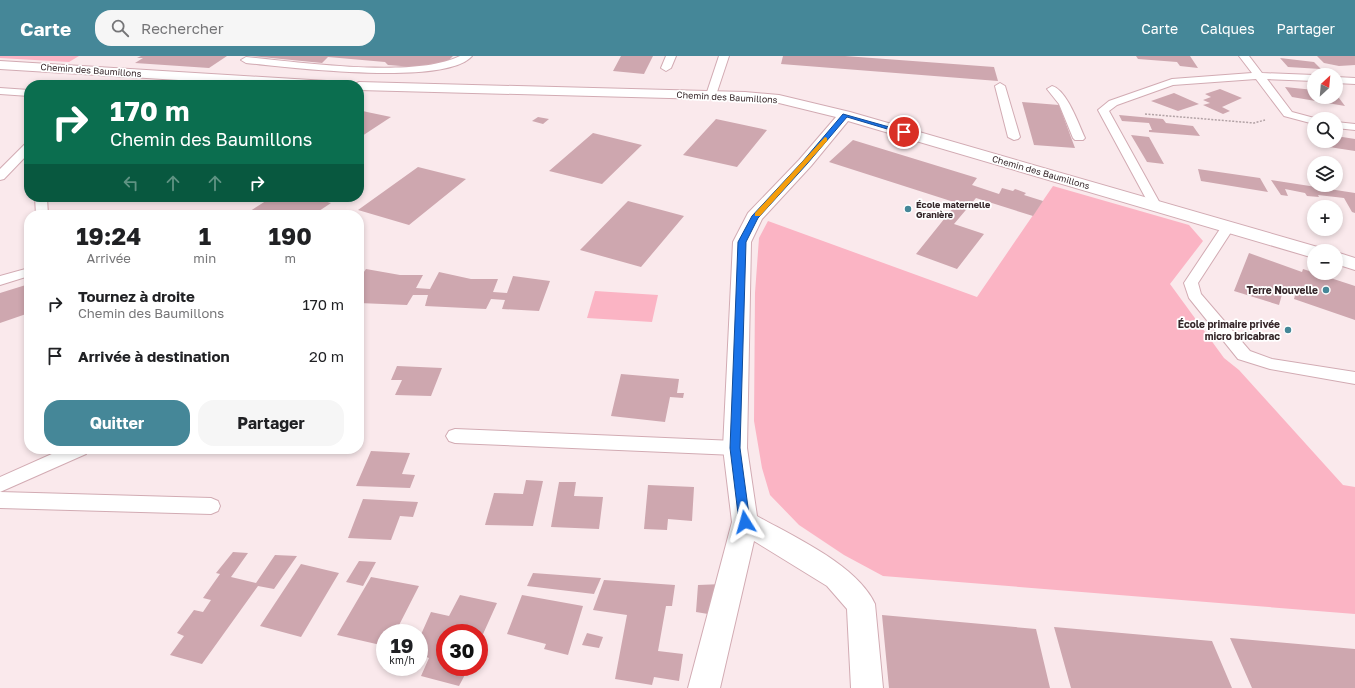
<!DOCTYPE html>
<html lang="fr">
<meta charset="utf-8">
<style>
:root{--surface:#fff;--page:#f6f6f6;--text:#202124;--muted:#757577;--accent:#458798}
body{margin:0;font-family:"Golos Text",sans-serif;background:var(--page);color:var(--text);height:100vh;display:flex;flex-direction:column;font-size:15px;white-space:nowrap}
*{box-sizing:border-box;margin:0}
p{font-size:13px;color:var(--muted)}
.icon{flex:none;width:22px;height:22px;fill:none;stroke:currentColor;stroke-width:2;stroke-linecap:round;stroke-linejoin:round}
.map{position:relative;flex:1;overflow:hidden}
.side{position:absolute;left:24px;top:154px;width:340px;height:244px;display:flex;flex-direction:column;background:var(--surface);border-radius:16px;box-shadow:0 2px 6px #0003}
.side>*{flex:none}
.hud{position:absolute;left:24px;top:24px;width:340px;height:122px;border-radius:16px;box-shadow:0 2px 6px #0003;background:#0b6e4f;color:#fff;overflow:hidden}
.needle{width:26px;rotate:26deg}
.buttons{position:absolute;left:1307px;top:12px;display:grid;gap:8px}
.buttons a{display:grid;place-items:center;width:36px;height:36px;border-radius:50%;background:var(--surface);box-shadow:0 2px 6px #0003;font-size:20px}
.speed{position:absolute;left:376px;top:568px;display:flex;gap:8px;font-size:20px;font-weight:700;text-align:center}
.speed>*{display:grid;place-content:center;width:52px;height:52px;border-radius:50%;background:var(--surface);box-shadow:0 2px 6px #0003;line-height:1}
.speed small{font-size:10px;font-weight:400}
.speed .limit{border:6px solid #d22;background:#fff;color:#111}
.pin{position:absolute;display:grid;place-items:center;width:34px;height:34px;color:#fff;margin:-17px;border:2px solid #fff;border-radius:50%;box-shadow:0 1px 4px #0007}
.me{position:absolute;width:44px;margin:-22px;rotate:352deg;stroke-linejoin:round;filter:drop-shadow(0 0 3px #0008)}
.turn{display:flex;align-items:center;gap:14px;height:84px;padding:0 20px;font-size:18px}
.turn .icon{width:52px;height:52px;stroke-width:2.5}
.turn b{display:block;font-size:28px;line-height:34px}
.lanes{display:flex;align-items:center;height:38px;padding:0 20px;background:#0003;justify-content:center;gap:20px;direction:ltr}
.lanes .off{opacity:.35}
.eta{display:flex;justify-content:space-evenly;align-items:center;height:68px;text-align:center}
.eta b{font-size:24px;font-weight:700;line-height:28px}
.cta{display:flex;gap:8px;margin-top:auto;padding:8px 20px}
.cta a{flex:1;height:46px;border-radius:16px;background:var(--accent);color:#fff;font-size:16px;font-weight:700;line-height:46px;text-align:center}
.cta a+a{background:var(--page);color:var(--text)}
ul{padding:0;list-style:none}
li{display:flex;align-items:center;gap:12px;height:52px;padding:0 20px}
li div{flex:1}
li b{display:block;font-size:15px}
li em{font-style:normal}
header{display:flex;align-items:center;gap:24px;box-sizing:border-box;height:56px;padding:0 20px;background:var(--accent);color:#fff}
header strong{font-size:19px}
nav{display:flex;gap:22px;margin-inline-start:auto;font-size:14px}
.search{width:280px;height:36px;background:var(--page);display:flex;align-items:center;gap:10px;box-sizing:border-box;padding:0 14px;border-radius:16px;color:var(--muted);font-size:15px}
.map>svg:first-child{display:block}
.green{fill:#fbb4c4}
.building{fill:#cea7af}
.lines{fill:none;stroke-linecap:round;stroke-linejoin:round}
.lane-casing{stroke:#d2abb3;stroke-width:2}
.street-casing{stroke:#d2abb3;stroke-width:2}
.path{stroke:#b2a2a5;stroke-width:1.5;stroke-dasharray:2 1.5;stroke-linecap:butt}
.lane{fill:#fff;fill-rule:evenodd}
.street{fill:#fff;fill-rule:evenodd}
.route{fill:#1a73e8;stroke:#114b97}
.slow{fill:#f59e0b}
.poi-dot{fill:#458798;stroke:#fff;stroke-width:1.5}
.labels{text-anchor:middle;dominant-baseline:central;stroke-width:3.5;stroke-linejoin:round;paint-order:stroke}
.far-street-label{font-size:9px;fill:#352629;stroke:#fff}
.far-poi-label{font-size:9px;font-weight:bold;fill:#352629;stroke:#fff;text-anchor:start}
.poi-label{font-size:10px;font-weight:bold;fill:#352629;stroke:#fff;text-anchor:end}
</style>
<header>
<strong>Carte</strong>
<div class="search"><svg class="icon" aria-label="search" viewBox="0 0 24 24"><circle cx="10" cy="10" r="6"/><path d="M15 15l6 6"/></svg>Rechercher</div>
<nav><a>Carte</a><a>Calques</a><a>Partager</a></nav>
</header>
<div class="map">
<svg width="1355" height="632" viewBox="0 0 1355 632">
<rect width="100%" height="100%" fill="#fae9ec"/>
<!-- green -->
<path class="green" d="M0,0H79L69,6L0,2Z
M1053,130L1189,169L1203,185L1170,228L1224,302L1239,314L1343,429L1355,431V558L883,520L844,499L799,469L770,439L762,412L754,365L755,237L759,182L768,165L977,241Z
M595,235L658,239L652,266L587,262Z"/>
<!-- building -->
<path class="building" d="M141,0H227L209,12L135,7L143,2H137Z
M251,0H453L448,5L414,11L388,9L385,6L328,1L322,7Z
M621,0H653L644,18L613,15Z
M783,0H845L994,11L998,25L781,8Z
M1136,0H1190L1198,12L1180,10L1177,6L1138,3Z
M1317,0H1355V9L1339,10L1324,7Z
M1280,2L1314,6L1321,13L1288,11Z
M1285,31L1314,34V41L1339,42L1345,50L1292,41Z
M1220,33L1242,42L1222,51L1230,55L1223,58L1203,49L1210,47L1203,44L1211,41L1205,38Z
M1174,37L1199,48L1178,55L1151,45Z
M1022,46L1059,49L1075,92L1034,89Z
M359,54L367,56L391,61L359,82Z
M1119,59L1163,63L1166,67L1193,70L1200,80L1149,76V74H1152L1149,67L1122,65Z
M538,61L549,63L543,68L532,65Z
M716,63L767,74L737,111L683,99Z
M593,77L642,89L602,128L549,115Z
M1309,78L1314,79V85H1336V80L1355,83V95L1316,89Z
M1131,79L1149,81L1164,108L1147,106Z
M853,84L977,122L972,129L999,138L1002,132L1013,135L1015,133L1026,137L1024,139L1043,145L1033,160L976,142L954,168L984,178L957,213L916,198L957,147L829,106Z
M418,111L466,123L409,169L358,154Z
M1198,113L1260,122L1268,136L1201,125Z
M1271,124L1355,137V157L1352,156L1344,142L1318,139L1319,141L1307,140L1305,137L1285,133L1288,140L1281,139Z
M272,141H310L331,147L313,159H244Z
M628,145L684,160L641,211L580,194Z
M1249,197L1302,216L1303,213L1355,230V264L1294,243L1295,239L1283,235L1279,249L1234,235Z
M366,213L400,219H423L416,232L430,233L439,216L471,223H498L493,236L507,237L513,220L550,225L539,255L502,253L505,244L491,243L486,253L425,250L428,239H413L407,249L359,247V223Z
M29,228V257L0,267V237Z
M397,310L442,312L431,340L395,339L402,324H391Z
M621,318L679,323L677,337H684L683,342L670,341L665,366L611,360Z
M233,393H266L265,395Z
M371,395L410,397L402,418L415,419L410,432L356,430Z
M526,424L543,425L533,470L485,469L494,437L523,438Z
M559,426H576L574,440L603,441L599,473L551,471Z
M648,429L694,431L692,465L668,463L667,474L644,473Z
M363,443L418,446L413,461L400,460L391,484L348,482Z
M233,496L248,497L231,521L256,527L275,499L297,500L274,533L258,530L202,608L170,599L184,580L177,577L194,554L203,556L211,544L203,542L220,518L216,517Z
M359,505L376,506L363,530L346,526Z
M301,508L339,517L301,581L260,570Z
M533,517L601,522L594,538L527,530Z
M371,521L419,530L395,577H385V590L337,579Z
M604,524L675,529L672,550H666L658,595L683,598L679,625L654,621L652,629L615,623L627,559L593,554Z
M723,528L714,559L696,556L698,529Z
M460,539L497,547L479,587V577H445V611H469L459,630L421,620L429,602L419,598V583L431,556L449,560Z
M522,539L583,550L568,599L544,593L546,588L507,578Z
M882,559L1036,573L1050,632H889Z
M1054,571L1212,585L1232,632H1071Z
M587,577L603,581L599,592L582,589Z
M1230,582L1355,593V632H1252Z"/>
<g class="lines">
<!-- lane casing -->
<g class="lane-casing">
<path id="lane" d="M460,0H472C445,31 287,11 246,7L241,4L246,1C299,6 414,23 460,0Z
M666,0H676L671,12L666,15L661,12Z
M719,0H729L716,39L711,42L706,39Z
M1239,0H1249L1262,17L1314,19V25L1267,23L1292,56L1318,63H1314V68L1284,60L1256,23L1173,29L1117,49L1109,55L1161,149L1155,153L1151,152L1098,54L1109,45L1172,23L1252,17Z
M1336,21L1355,22V28L1336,27Z
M1000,27L1005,30L1020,81L1018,83L1014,84L1008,81L995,30Z
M1052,30C1067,34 1079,69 1085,82L1083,84H1075L1073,82L1059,48L1047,33Z
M0,32L29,34V40L0,38Z
M1336,66L1355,68V74L1336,72Z
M29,87V97L4,123L0,124V113L25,88Z
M35,141H47L48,159H36Z
M1229,166L1235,170L1198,227L1201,238L1250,295L1272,303L1355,316V328L1270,313L1238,303L1189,242L1184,227L1224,167Z
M29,212V220L0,229V220Z
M455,373L735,385L741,387L744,392L741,397L735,399L455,387L449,385L446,380L449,375Z
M63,393H89L86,398L0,436V421Z
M0,436L211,442L218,445L220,450L218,455L211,458L0,452Z"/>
</g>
<!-- street casing -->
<g class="street-casing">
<path id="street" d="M0,5L327,25L332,26L334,29H261L0,13Z
M359,26L745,36L779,39L850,56L1321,192L1323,195H1314V202L1307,200L848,65L811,110L762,163L751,186L747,392L757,460C794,481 857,509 875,548L883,632H851L847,553L827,530L754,485L720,632H688L732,466L723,392L733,186L748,157L799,104L836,61L779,47L745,44L359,34V29H353Z
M1336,196L1355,202V214L1336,208Z"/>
</g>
<!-- path -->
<path class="path" d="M1145,58L1254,67L1265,64"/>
<!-- lane -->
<use href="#lane" class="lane"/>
<!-- street -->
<use href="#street" class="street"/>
</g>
<!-- route -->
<path class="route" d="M843,58L907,76L904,78L847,61L807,108L758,162L746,186L740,392L750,466L749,469H741L739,466L730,392L738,186L752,160L803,105Z"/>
<!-- slow -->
<path class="slow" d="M825,81L827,82V85L760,160H755V157Z"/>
<!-- markers -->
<g class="poi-dot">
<circle cx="908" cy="153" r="4"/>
<circle cx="1326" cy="234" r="4"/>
<circle cx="1288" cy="274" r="4"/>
</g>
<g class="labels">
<!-- far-street labels -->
<g class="far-street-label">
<text transform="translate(91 14) rotate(4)">Chemin des Baumillons</text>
<text transform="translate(727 41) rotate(3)">Chemin des Baumillons</text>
<text transform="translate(1041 116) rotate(16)">Chemin des Baumillons</text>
</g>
<!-- far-poi labels -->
<g class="far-poi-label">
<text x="916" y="148">École maternelle<tspan x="916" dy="10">Granière</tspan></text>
</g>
<!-- poi labels -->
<g class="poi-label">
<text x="1318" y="234">Terre Nouvelle</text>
<text x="1280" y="268">École primaire privée<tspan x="1280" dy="12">micro bricabrac</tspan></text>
</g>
</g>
</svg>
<div class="buttons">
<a><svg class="needle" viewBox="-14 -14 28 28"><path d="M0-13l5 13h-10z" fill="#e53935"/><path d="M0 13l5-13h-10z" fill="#757577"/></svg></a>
<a><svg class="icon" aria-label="search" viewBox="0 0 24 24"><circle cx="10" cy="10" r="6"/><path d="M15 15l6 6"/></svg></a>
<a><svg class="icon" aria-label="layers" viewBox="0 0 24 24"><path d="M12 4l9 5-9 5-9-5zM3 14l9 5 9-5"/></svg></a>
<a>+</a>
<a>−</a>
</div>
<div class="speed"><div>19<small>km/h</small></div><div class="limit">30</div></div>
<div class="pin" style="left:904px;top:76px;background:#d93025"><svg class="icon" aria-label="arrive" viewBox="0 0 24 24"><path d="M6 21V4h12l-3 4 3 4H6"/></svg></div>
<svg class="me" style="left:745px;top:466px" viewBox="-20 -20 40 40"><path d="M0-17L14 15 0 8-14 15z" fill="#1a73e8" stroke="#fff" stroke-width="4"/></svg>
<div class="hud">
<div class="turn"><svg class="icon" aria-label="right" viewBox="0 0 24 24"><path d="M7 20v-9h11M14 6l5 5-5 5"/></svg><div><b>170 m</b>Chemin des Baumillons</div></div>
<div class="lanes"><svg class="icon off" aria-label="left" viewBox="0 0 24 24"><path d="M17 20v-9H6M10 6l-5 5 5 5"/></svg><svg class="icon off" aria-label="ahead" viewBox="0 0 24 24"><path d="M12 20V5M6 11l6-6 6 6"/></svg><svg class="icon off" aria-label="ahead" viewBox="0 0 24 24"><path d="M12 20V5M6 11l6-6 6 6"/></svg><svg class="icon" aria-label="right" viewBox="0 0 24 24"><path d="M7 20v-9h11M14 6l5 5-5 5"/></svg></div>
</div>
<section class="side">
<div class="eta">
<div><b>19:24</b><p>Arrivée</p></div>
<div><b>1</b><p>min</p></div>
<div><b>190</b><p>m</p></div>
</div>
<ul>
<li><svg class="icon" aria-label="right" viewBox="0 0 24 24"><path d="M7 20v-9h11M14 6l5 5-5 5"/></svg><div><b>Tournez à droite</b><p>Chemin des Baumillons</p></div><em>170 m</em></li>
<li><svg class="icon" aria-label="arrive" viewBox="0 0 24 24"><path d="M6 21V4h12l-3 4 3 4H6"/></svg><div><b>Arrivée à destination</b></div><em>20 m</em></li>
</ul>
<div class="cta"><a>Quitter</a><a>Partager</a></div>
</section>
</div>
